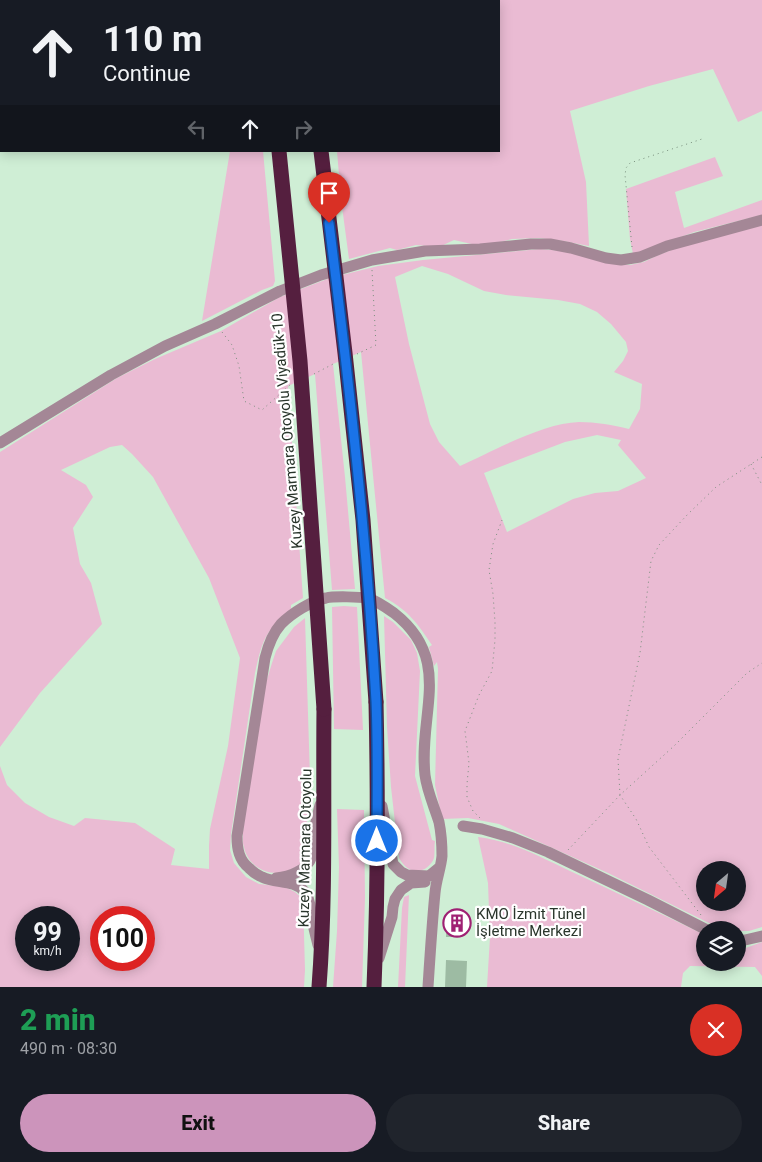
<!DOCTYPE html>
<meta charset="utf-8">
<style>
:root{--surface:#171b24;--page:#20242c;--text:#f1f3f6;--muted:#9ea1a6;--accent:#cc94bb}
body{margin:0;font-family:Roboto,sans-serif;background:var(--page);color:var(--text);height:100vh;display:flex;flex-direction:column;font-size:19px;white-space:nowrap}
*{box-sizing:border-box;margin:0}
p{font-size:16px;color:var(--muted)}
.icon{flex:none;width:28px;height:28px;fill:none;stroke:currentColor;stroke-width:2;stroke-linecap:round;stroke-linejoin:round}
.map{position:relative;height:987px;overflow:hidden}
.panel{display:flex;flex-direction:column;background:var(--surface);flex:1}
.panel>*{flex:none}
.guide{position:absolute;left:0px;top:0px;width:500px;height:152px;box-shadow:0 2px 12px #0003;background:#171b24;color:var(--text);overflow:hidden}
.needle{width:32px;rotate:209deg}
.controls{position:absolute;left:696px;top:861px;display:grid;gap:10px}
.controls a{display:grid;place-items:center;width:50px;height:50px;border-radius:50%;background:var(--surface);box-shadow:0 2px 12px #0003;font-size:25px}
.speed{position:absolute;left:15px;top:906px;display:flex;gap:10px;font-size:25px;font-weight:700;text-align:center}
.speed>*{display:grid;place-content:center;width:65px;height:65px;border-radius:50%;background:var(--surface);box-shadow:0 2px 12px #0003;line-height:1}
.speed small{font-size:12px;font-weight:400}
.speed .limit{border:8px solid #d22;background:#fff;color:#111}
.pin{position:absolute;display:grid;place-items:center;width:42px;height:42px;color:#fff;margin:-51px -21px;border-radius:50% 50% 50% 0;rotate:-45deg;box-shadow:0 0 5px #0007}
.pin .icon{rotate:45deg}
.me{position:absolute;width:55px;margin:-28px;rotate:0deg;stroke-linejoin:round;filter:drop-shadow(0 0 4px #0008)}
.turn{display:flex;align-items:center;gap:18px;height:105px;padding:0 20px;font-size:22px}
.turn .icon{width:65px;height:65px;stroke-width:2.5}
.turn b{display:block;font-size:35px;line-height:42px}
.lanes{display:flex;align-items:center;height:48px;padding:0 20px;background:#0003;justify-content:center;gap:25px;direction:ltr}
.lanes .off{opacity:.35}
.round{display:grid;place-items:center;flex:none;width:52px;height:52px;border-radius:26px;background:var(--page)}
.head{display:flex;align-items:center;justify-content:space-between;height:85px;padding:0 20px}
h1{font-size:30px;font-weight:800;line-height:38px;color:#1e9e55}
.action{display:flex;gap:10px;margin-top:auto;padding:10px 20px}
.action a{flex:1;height:58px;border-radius:30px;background:var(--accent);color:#111;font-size:20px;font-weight:800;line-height:58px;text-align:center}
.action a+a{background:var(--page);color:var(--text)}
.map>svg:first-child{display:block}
.green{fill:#eabbd3;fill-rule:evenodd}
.building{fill:#9dbba3}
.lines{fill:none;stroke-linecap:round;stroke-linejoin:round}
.path{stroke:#788e7c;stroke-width:1;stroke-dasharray:1 4;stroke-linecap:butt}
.minor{stroke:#a48796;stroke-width:11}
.highway{stroke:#551f3f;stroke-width:15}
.highway-bridge{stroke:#551f3f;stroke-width:15}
.route-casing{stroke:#114b97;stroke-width:12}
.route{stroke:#1a73e8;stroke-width:9}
.labels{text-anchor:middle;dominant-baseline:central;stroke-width:4.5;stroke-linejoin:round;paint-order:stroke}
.street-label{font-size:15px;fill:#29352b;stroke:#fff}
.poi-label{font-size:15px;fill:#29352b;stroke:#fff;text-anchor:start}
</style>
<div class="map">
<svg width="762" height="987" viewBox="0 0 762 987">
<rect width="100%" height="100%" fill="#cfeed5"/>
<!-- green -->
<path class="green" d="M0,0H247V1H1V33L0,32Z
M322,0H762V111L738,122L713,69L649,86L570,111L586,182L589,246L563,241L539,238L512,239L493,244L476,245L454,240L439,247L416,245L397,250L390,248L349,259L341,199L337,151H499V1H322Z
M230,151H263L275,281L273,286L262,290L202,321Z
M715,157L723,176L675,192L684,228L762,200V215L694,232L652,248L633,254L630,239L626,189Z
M762,225V927L749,931H738V930H723L608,873L499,824L468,818L442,819L435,785L438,669L437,662L434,666L429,647L432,645C418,624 408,610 385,598L361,352L333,364L345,477L355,589L332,590L315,374L288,386L303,598L291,605V609C284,617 276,624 269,632C261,643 258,660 255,673L231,834L230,850L234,863L246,877L259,884L285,887L295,892L303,899L305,970L304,987H0V766L7,785L25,803L49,817L74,826L85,818L135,823L175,849L171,865L209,869V846L210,829L228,746L240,658L209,578L153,477L132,454L122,445L110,447L61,470L86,485L93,497L73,528L80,564L91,583L102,624L40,693L0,747V452L117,378L155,359L221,331L280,297L330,278L378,266L423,260L540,249L564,251L613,264L630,265L644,262L656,256L676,248ZM422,266L448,274L484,291L506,295L558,300L580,304L597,312L611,324L626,342L628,351L623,361L614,372L642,384L640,409L629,429C613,425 596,422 579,422C543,423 493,451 460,466L439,442L430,424L409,344L395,277ZM597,435L621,440L618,445L646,478L618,491L595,493L573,499L507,532L484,473L565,442ZM705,870H738V902H705ZM26,918H69V960H26ZM101,918H144V960H101Z
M344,606L357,607L363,730L334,729L332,607Z
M384,616L393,622L411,640L417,653L420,671L415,776L432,840L435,841C434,846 435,853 434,858C431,867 420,874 411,870C406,868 402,863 399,858L391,787L387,727Z
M305,618L310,778L304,862C296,867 288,872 279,873C262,874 247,863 244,847C242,842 243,836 243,831L261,699L272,663L276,651L294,627Z
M337,809L364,810L365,898L362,987H333L337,931L339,867Z
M478,837C511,841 540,857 570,871C615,892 660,913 705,935V962H738V948L743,949L762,942V976L755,967L690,966L683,973L681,987H487L490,937L488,883Z
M409,895L405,987H398L402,908L404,897Z"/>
<!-- building -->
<path class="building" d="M447,913L468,914L467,932H454V937H446Z
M446,960L467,961L466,987H445Z"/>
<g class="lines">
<!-- path -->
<path class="path" d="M632,247L625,175L626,168L630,163L702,139
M222,332L232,345L239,366L244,401L262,410L290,385
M357,354L376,345L372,270
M314,374L335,363
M762,457L716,487L688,514L659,545L651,561L640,653L618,759L620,795L674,746L747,673L762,663
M751,464L762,485
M480,818L473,811L467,797V784L469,763L465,731L479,695L492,671L495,640V622L493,594L489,570L493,544L502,520
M568,850L620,795L636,819L649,847L701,915"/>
<!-- minor -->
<path class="minor" d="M0,443L111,375L165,346L215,324L280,291L321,275L372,260L425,251L480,249L531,244H550L571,248L606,258L621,260L640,257L667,246L762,220
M382,806L393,864L401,872L407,875L429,876L440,867
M463,826L482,829L513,838L548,852L648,900L707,930
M276,878C289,877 307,871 312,856C314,849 313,840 314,833C315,823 318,814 320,805
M738,940H745L762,936
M318,945C316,936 313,927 312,918C310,909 311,900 305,892C294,879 276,884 262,877C257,875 252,871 249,868C239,860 237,849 237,836L265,658C268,646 273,633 281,624C292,613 311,601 326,598C334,596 360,597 368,598C377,601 387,608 394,613C454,660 418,713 425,775C427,791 434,806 439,822C441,832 442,845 442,856C441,868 436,880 435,893C432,924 430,956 428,987
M379,958L392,917L393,907L395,899L401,890L411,883L425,882"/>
<!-- highway -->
<path class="highway" d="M267,0V1
M306,0V1
M319,987C326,895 323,801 324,709
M374,987C378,892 378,797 376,702"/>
<!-- highway-bridge -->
<path class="highway-bridge" d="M279,151L300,361L324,709
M321,151L345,353L363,520L376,702"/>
</g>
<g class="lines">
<!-- route casing -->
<g class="route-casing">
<path id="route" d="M329,223C349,382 367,541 376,701C378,748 377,795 377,841"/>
</g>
<!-- route -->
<use href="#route" class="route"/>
</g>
<!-- icons -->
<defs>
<g id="building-ring" transform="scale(1.4375)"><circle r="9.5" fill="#fff" stroke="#9f2073" stroke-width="1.5"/><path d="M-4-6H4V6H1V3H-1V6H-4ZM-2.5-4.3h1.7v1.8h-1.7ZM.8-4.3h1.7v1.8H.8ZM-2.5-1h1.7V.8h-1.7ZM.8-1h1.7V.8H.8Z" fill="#9f2073"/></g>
</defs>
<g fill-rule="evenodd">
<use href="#building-ring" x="457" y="923"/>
</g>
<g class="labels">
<!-- street labels -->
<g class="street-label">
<text transform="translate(287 431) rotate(-95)">Kuzey Marmara Otoyolu Viyadük-10</text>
<text transform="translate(305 848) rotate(-89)">Kuzey Marmara Otoyolu</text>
</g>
<!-- poi labels -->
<g class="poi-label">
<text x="476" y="914">KMO İzmit Tünel<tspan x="476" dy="17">İşletme Merkezi</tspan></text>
</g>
</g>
</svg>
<div class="controls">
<a><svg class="needle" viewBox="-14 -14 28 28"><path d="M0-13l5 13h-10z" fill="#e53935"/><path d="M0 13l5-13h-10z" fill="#9ea1a6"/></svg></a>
<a><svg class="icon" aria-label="layers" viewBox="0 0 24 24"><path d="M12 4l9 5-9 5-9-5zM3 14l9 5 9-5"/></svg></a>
</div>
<div class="speed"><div>99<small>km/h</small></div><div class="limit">100</div></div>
<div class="pin" style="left:329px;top:223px;background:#d93025"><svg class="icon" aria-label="arrive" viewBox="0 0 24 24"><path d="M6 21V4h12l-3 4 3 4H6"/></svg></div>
<svg class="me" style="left:377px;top:841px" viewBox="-20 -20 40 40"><circle r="17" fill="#1a73e8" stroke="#fff" stroke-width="3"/><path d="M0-11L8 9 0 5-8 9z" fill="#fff"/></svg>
<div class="guide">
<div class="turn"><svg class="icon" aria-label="ahead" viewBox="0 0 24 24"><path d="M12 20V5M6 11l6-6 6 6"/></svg><div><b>110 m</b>Continue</div></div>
<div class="lanes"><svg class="icon off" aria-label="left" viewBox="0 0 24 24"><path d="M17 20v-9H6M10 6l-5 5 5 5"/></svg><svg class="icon" aria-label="ahead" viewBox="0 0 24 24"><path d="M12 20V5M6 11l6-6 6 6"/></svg><svg class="icon off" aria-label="right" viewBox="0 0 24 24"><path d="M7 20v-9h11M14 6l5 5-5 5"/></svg></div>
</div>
</div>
<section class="panel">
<div class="head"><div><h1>2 min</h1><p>490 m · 08:30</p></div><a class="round" style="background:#d93025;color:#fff"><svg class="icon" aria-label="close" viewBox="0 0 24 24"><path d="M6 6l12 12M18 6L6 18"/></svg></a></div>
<div class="action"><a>Exit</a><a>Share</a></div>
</section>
